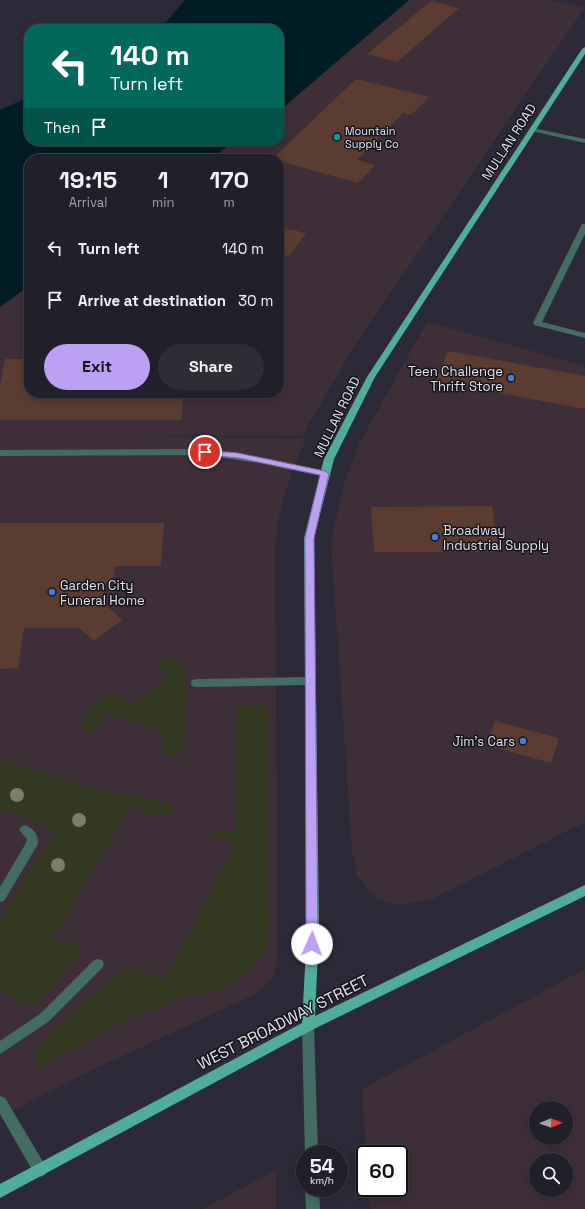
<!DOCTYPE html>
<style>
:root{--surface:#21202a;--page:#2d2d36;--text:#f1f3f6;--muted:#a2a3a8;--line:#3e3e47;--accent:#bca0f2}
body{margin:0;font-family:"Space Grotesk",sans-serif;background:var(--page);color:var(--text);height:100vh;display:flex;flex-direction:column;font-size:15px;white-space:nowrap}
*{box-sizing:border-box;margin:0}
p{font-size:13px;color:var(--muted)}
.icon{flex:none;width:22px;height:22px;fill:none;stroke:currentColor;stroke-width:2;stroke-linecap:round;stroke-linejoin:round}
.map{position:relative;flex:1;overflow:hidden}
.drawer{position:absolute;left:24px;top:154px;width:260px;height:244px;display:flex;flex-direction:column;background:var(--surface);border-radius:16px;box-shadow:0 2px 10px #0003,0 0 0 1px var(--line)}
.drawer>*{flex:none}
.top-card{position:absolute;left:24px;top:24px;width:260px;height:122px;border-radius:16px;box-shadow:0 2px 10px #0003,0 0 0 1px var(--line);background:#00695c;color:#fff;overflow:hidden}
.needle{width:26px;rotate:89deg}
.controls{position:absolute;left:529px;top:1101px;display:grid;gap:8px}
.controls a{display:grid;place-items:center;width:44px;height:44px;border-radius:50%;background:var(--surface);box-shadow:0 2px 10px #0003,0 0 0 1px var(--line);font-size:20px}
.speed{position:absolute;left:296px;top:1145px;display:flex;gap:8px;font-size:20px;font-weight:700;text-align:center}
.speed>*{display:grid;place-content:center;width:52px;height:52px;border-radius:50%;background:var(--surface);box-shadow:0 2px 10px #0003,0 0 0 1px var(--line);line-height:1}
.speed small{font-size:10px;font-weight:400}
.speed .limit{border:2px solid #111;border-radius:6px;background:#fff;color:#111}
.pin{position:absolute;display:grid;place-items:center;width:34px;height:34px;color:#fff;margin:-17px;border:2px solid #fff;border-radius:50%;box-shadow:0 1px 4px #0007}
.me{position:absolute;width:44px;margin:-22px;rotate:2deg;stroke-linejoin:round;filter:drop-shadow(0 0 3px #0008)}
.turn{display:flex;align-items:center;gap:14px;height:84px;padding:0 20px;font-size:18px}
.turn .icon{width:52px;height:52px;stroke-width:2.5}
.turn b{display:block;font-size:28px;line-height:34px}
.then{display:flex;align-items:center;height:38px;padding:0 20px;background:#0003;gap:8px;font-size:15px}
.eta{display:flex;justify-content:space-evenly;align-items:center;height:68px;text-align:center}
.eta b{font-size:24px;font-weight:800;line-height:28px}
.cta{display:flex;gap:8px;margin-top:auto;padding:8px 20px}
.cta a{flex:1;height:46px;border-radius:24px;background:var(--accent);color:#111;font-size:16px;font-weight:800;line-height:46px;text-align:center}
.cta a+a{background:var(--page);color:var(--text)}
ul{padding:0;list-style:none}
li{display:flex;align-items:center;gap:12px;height:52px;padding:0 20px}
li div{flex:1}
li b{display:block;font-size:15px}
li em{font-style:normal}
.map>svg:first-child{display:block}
.commercial{fill:#3e2e38;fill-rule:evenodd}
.green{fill:#343a21}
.water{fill:#001d26}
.building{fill:#5c3c30}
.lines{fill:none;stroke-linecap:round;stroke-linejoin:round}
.service{fill:#436d64;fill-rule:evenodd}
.minor{fill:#436d64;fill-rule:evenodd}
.primary{fill:#50ad9b;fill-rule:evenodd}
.tree{fill:#7a8167}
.route{fill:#bca0f2;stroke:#7a689d}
.culture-dot{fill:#0f9aa8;stroke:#14131a;stroke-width:1.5}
.shop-dot{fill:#3f7fe0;stroke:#14131a;stroke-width:1.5}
.labels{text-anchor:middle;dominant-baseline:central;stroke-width:3;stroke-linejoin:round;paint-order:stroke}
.far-poi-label{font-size:11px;fill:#e5e4ed;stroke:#14131a;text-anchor:start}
.street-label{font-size:13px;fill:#e5e4ed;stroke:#14131a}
.poi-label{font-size:13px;fill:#e5e4ed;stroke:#14131a;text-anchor:end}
.near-street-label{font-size:16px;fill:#e5e4ed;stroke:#14131a}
</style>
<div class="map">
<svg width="585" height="1209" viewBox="0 0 585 1209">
<rect width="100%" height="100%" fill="#2c2a38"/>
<!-- commercial -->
<path class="commercial" d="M409,0H547L585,7L350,353L302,436H87L306,438L287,486L279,517L275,546L278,960L273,976L258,993L97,1068L0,1117V307L29,286V393H279V159H210L235,141H279V111Z
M427,322L585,366V822L430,900L399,905L377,899L357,876L352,850L331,543L344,484L360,442Z
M585,969V1209H370L368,1188H399V1154H366L362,1089ZM536,1108H566V1138H536ZM536,1160H566V1190H536Z
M276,1170V1209H203Z"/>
<!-- green -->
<path class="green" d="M171,658C175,659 179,660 181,663C191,675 184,730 184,747C178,760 169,761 160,750L165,733L106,713L100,728L96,732L83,730C79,716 100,697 113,694L132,705L169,678L157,666L158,661L162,659Z
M268,705L269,934L266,947L258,961L237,982L224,989L213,993L187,994L159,1009L127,1019L38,1069C36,1064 34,1060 35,1054C39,1038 112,979 129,967L165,980L235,844L210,835L212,832L236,831L237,706Z
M0,759L113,795L120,793L170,803L174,809L173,812C163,824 143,811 130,807L53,940C65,942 85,938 78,958L38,1003L33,1006H21L13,998L0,992V921L53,834L48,826L0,809Z"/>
<!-- water -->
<path class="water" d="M185,0H409L279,111V29H154L166,22Z
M29,97V141H235L210,159H29V286L0,307V110Z"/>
<!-- building -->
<path class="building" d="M431,1L459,8L397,62L367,54Z
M356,79L429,97L411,115L403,113L357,160L375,165L358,183L279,161V159H272Z
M279,227L306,233L289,256L279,254Z
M448,351L585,376V409L436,381Z
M5,359H29V393H183L182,420H0V385Z
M492,506L499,552H374L371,507Z
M0,523H164L161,566H115L113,582H106L103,602L122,620L94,641L79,628H24L18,668L0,669Z
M495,721L559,738L551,763L487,745Z"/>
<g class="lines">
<!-- service -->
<path class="service" d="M533,128L585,139V143L531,131V129Z
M582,224H585V234L542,322L585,333V338L534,325L533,323Z
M205,449L265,458L325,471L330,474L325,477L265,464L205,455L0,456V450Z
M310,677L314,678L315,681L314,684L310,685L196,687L192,686L191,683L192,680L196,679Z
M25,825C33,828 39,835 38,844L4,901L0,902V887L26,843L27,839L19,830L21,827Z
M98,959L102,960L104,964L102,968L48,1022L0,1054V1041L40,1014L94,960Z
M0,1096L5,1098L45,1165L47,1170L45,1175L40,1177L35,1175L0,1114Z"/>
<!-- minor -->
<path class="minor" d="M308,1020L312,1022L314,1026L318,1154H305V1156L302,1026L304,1022Z
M305,1188H319L320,1209H306Z"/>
<!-- primary -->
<path class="primary" d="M585,47V54L375,377L334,459L314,538L319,930L315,1016L585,885V896L312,1030L0,1198V1184L302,1023L307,930L304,538L324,459L367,377L582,49Z"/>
</g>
<!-- trees -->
<g class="tree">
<circle cx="17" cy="795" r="7"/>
<circle cx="79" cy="820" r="7"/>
<circle cx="58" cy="865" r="7"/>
</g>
<!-- route -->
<path class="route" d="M202,450L238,453L325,471L329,474L314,538L318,944L316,947L312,949L308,947L306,944L305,538L320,475L238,458L205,455L202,454L201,452Z"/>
<!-- markers -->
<circle class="culture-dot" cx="337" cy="137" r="4"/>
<g class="shop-dot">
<circle cx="511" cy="378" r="4"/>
<circle cx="435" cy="537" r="4"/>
<circle cx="52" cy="592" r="4"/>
<circle cx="523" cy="741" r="4"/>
</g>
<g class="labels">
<!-- far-poi labels -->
<g class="far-poi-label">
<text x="345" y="131">Mountain<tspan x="345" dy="13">Supply Co</tspan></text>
</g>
<!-- street labels -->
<g class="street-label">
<text transform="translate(509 142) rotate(-57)">MULLAN ROAD</text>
<text transform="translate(337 417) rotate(-64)">MULLAN ROAD</text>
</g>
<!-- poi labels -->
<g class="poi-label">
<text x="503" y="371">Teen Challenge<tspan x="503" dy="15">Thrift Store</tspan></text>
<text x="443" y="530" text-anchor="start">Broadway<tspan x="443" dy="15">Industrial Supply</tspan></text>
<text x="60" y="585" text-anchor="start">Garden City<tspan x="60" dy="15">Funeral Home</tspan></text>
<text x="515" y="741">Jim's Cars</text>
</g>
<!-- near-street labels -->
<g class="near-street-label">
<text transform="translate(283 1022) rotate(-27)">WEST BROADWAY STREET</text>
</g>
</g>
</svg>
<div class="controls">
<a><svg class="needle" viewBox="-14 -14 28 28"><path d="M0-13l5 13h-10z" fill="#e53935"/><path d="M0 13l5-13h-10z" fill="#a2a3a8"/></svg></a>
<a><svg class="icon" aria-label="search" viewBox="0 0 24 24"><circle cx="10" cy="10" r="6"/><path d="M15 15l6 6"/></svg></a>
</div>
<div class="speed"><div>54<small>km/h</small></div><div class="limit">60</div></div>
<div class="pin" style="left:205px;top:452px;background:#d93025"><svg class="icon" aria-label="arrive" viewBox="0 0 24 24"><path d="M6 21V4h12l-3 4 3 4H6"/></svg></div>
<svg class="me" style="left:312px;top:944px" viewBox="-20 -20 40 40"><circle r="19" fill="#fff"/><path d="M0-13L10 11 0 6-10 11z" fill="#bca0f2"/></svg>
<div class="top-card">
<div class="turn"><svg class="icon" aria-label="left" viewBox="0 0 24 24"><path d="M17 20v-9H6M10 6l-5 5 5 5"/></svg><div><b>140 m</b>Turn left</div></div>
<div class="then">Then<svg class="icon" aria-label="arrive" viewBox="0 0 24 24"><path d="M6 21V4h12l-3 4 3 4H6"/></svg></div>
</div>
<section class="drawer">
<div class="eta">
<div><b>19:15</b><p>Arrival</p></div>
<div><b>1</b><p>min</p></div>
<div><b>170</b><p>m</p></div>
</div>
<ul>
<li><svg class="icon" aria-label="left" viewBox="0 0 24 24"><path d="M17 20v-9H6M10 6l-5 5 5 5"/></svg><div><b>Turn left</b></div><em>140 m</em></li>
<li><svg class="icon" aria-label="arrive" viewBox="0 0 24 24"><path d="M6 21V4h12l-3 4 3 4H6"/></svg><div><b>Arrive at destination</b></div><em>30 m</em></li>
</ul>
<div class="cta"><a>Exit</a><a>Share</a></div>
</section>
</div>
